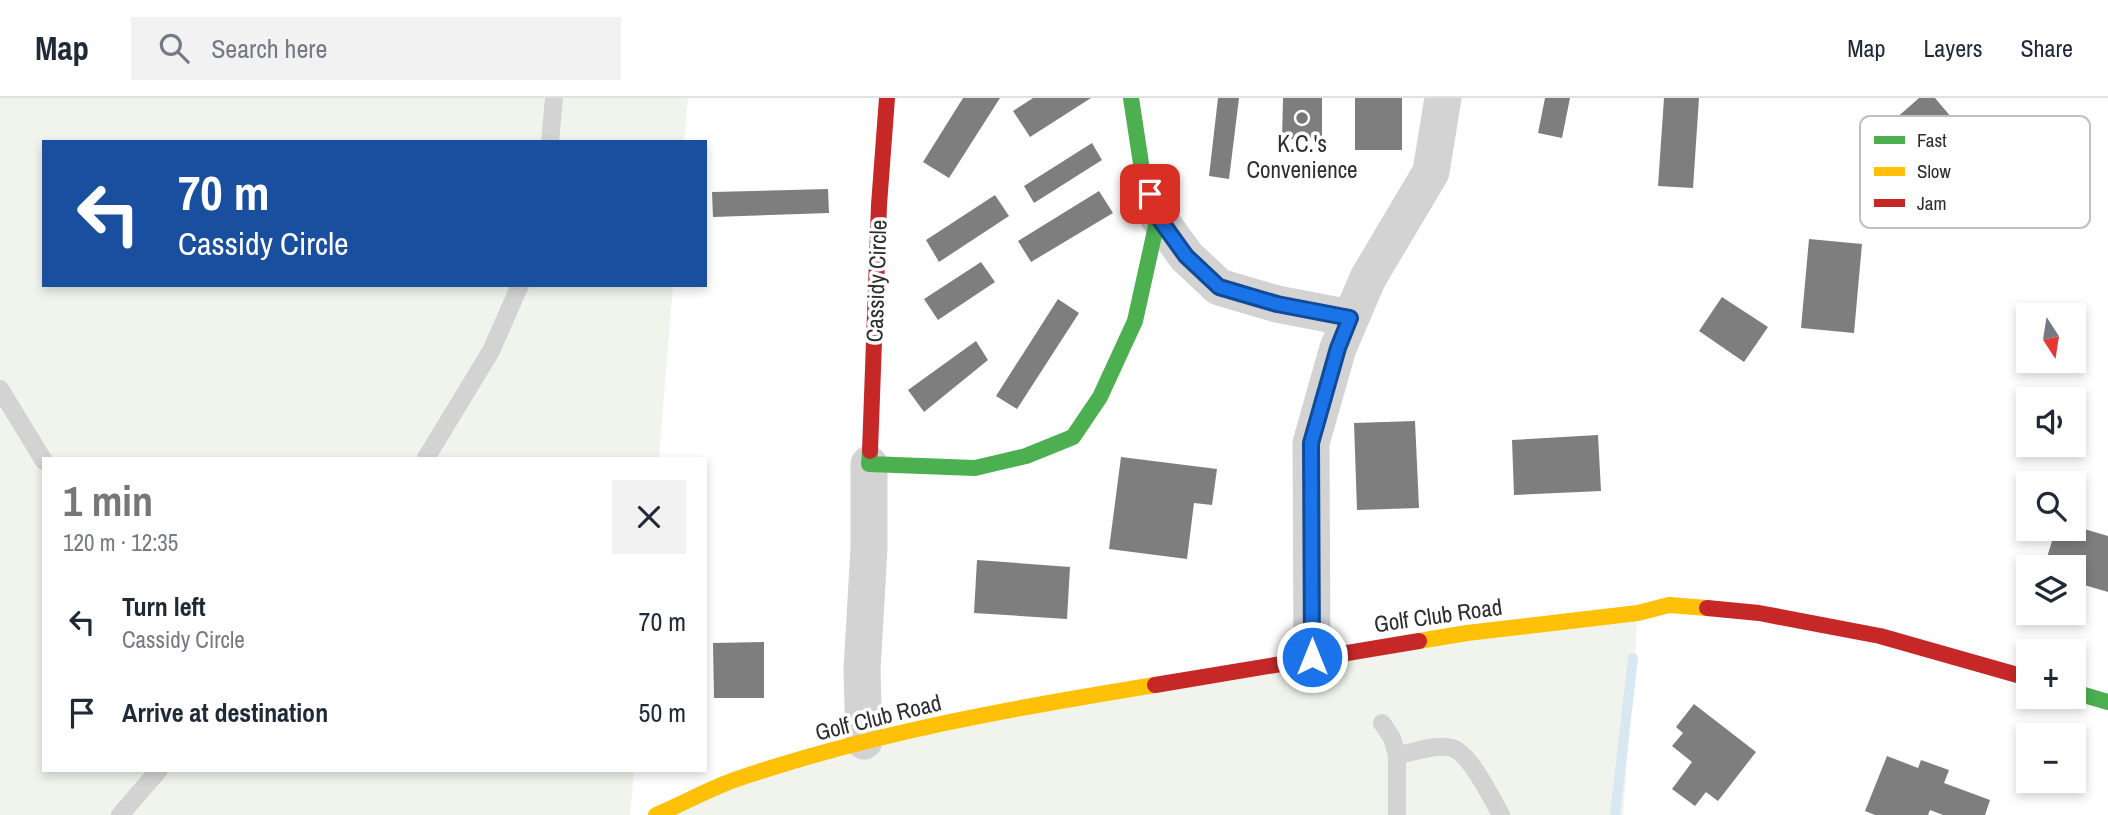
<!DOCTYPE html>
<meta charset="utf-8">
<style>
:root{--surface:#fff;--page:#f2f2f3;--text:#1f2937;--muted:#747a83;--line:#e0e1e3;--accent:#777}
body{margin:0;font-family:"Archivo Narrow",sans-serif;background:var(--page);color:var(--text);height:100vh;display:flex;flex-direction:column;font-size:26px;white-space:nowrap}
*{box-sizing:border-box;margin:0}
p{font-size:23px;color:var(--muted)}
.icon{flex:none;width:38px;height:38px;fill:none;stroke:currentColor;stroke-width:2;stroke-linecap:round;stroke-linejoin:round}
.map{position:relative;flex:1;overflow:hidden}
.sheet{position:absolute;left:42px;top:359px;width:665px;height:315px;display:flex;flex-direction:column;background:var(--surface);border-radius:0px;box-shadow:0 4px 10px #0003}
.sheet>*{flex:none}
.guide{position:absolute;left:42px;top:42px;width:665px;height:147px;border-radius:0px;box-shadow:0 4px 10px #0003;background:#1a4fa0;color:#fff;overflow:hidden}
.needle{width:46px;rotate:168deg}
.fabs{position:absolute;left:2016px;top:205px;display:grid;gap:14px}
.fabs a{display:grid;place-items:center;width:70px;height:70px;border-radius:0px;background:var(--surface);box-shadow:0 4px 10px #0003;font-size:35px}
.pin{position:absolute;display:grid;place-items:center;width:60px;height:60px;color:#fff;margin:-30px;border-radius:14px;box-shadow:0 4px 10px #0006}
.me{position:absolute;width:77px;margin:-38px;rotate:0deg;stroke-linejoin:round;filter:drop-shadow(0 0 5px #0008)}
.turn{display:flex;align-items:center;gap:24px;height:147px;padding:0 21px;font-size:32px}
.turn .icon{width:91px;height:91px;stroke-width:2.5}
.turn b{display:block;font-size:49px;line-height:60px}
.round{display:grid;place-items:center;flex:none;width:74px;height:74px;border-radius:0px;background:var(--page)}
.head{display:flex;align-items:center;justify-content:space-between;height:119px;padding:0 21px}
h1{font-size:42px;font-weight:800;line-height:52px;color:var(--accent)}
ul{padding:0;list-style:none}
li{display:flex;align-items:center;gap:21px;height:91px;padding:0 21px}
li div{flex:1}
li b{display:block;font-size:26px}
li em{font-style:normal}
header{display:flex;align-items:center;gap:42px;box-sizing:border-box;height:98px;padding:0 35px;background:var(--surface);border-bottom:2px solid var(--line)}
header strong{font-size:33px}
nav{display:flex;gap:38px;margin-inline-start:auto;font-size:24px}
.search{width:490px;height:63px;background:var(--page);display:flex;align-items:center;gap:18px;box-sizing:border-box;padding:0 24px;border-radius:0px;color:var(--muted);font-size:26px}
.map>svg:first-child{display:block}
.green{fill:#f0f4ec}
.lines{fill:none;stroke-linecap:round;stroke-linejoin:round}
.stream{stroke:#d8e7f1;stroke-width:10}
.building{fill:#7e7e7e}
.lane{stroke:#d3d3d3;stroke-width:18}
.street{stroke:#d3d3d3;stroke-width:37}
.fast{stroke:#4caf50;stroke-width:16}
.slow{stroke:#ffc107;stroke-width:16}
.jam{stroke:#c62828;stroke-width:16}
.route-casing{stroke:#114b97;stroke-width:18}
.route{stroke:#1a73e8;stroke-width:12}
.poi-dot{fill:#777;stroke:#fff;stroke-width:2.5}
.labels{text-anchor:middle;dominant-baseline:central;stroke-width:7;stroke-linejoin:round;paint-order:stroke}
.poi-label{font-size:23px;fill:#2e2e2e;stroke:#fff}
.street-label{font-size:23px;fill:#2e2e2e;stroke:#fff}
.key{fill:#fff;stroke:#c0c0c0;stroke-width:2}
.key-label{font-size:19px;fill:#2e2e2e}
</style>
<header>
<strong>Map</strong>
<div class="search"><svg class="icon" aria-label="search" viewBox="0 0 24 24"><circle cx="10" cy="10" r="6"/><path d="M15 15l6 6"/></svg>Search here</div>
<nav><a>Map</a><a>Layers</a><a>Share</a></nav>
</header>
<div class="map">
<svg width="2108" height="717" viewBox="0 0 2108 717">
<rect width="100%" height="100%" fill="#fff"/>
<!-- green -->
<path class="green" d="M0,0H688L684,44H44V187H673L659,360H44V672H634L630,717H0Z
M1638,515L1623,717H656L864,643Z"/>
<g class="lines">
<!-- stream -->
<path class="stream" d="M1615,717L1633,560"/>
</g>
<!-- building -->
<path class="building" d="M963,0H1000L949,80L923,64Z
M1033,0H1091L1030,39L1013,13Z
M1218,0H1239L1229,81L1209,78Z
M1283,0H1322V41H1282Z
M1355,0H1402V52H1355Z
M1545,0H1570L1562,40L1538,35Z
M1664,0H1699L1693,90L1658,88Z
M1919,0H1935L1963,33L1927,57L1919,126L1860,116L1877,37Z
M1092,45L1102,62L1034,105L1024,88Z
M828,91L829,115L713,119L712,94Z
M1099,93L1113,115L1031,164L1018,143Z
M995,97L1009,118L939,164L926,142Z
M1809,141L1862,146L1854,235L1801,230Z
M981,164L995,184L938,222L924,201Z
M1722,199L1768,229L1744,264L1699,233Z
M1058,201L1079,215L1017,311L996,298Z
M976,243L988,262L924,314L908,292Z
M1415,323L1419,410L1357,412L1354,325Z
M1598,337L1601,393L1514,397L1512,342Z
M1121,359L1217,371L1212,407L1194,405L1187,461L1109,451Z
M2074,428L2108,438V494L2074,484V469H2044L2056,430H2074Z
M977,462L1070,469L1067,521L974,515Z
M764,544V600H714L713,545Z
M1694,606L1756,654L1718,703L1706,694L1695,708L1672,691L1692,664L1672,648L1683,635L1676,629Z
M1887,658L1918,670L1921,662L1949,672L1944,685L1990,702L1985,717H1943L1930,712L1928,717H1875L1865,713Z"/>
<g class="lines">
<!-- lane -->
<path class="lane" d="M550,44L554,0
M0,291L44,363
M426,360L491,253L520,187
M1382,625L1392,640L1397,657V717
M1397,657C1413,655 1437,645 1452,650C1470,655 1492,701 1501,717
M120,717L159,672"/>
<!-- street -->
<path class="street" d="M1158,119L1186,158L1219,189L1277,206L1350,220
M1312,559L1311,345L1338,250L1368,180L1431,74L1443,0
M864,643L862,572L869,450V366"/>
<!-- fast -->
<path class="fast" d="M870,353L869,366L975,370L1026,358L1073,339L1100,299L1135,223L1158,119L1142,72L1131,0
M2074,594L2108,604"/>
<!-- slow -->
<path class="slow" d="M1419,543L1467,535L1638,515L1669,507L1707,510
M656,717C682,706 707,692 734,682C871,635 1013,610 1155,587"/>
<!-- jam -->
<path class="jam" d="M870,353L879,107L887,0
M1707,510L1759,515L1880,538L2028,580
M1155,587L1419,543"/>
</g>
<g class="lines">
<!-- route casing -->
<g class="route-casing">
<path id="route" d="M1150,96L1158,119L1186,158L1219,189L1277,206L1350,220L1338,250L1311,345L1312,559"/>
</g>
<!-- route -->
<use href="#route" class="route"/>
</g>
<!-- markers -->
<circle class="poi-dot" cx="1302" cy="20" r="7"/>
<g class="labels">
<!-- poi labels -->
<g class="poi-label">
<text x="1302" y="45">K.C.'s<tspan x="1302" dy="26">Convenience</tspan></text>
</g>
<!-- street labels -->
<g class="street-label">
<text transform="translate(876 183) rotate(-88)">Cassidy Circle</text>
<text transform="translate(1438 517) rotate(-8)">Golf Club Road</text>
<text transform="translate(878 619) rotate(-14)">Golf Club Road</text>
</g>
</g>
<!-- legend -->
<rect x="1860" y="18" width="230" height="112" rx="10" class="key"/>
<rect x="1874" y="38" width="31" height="8" fill="#4caf50"/>
<rect x="1874" y="69" width="31" height="9" fill="#ffc107"/>
<rect x="1874" y="101" width="31" height="8" fill="#c62828"/>
<g class="key-label">
<text x="1917" y="49">Fast</text>
<text x="1917" y="80">Slow</text>
<text x="1917" y="112">Jam</text>
</g>
</svg>
<div class="fabs">
<a><svg class="needle" viewBox="-14 -14 28 28"><path d="M0-13l5 13h-10z" fill="#e53935"/><path d="M0 13l5-13h-10z" fill="#747a83"/></svg></a>
<a><svg class="icon" aria-label="sound" viewBox="0 0 24 24"><path d="M4 9h4l5-4v14l-5-4H4zM17 9q2 3 0 6"/></svg></a>
<a><svg class="icon" aria-label="search" viewBox="0 0 24 24"><circle cx="10" cy="10" r="6"/><path d="M15 15l6 6"/></svg></a>
<a><svg class="icon" aria-label="layers" viewBox="0 0 24 24"><path d="M12 4l9 5-9 5-9-5zM3 14l9 5 9-5"/></svg></a>
<a>+</a>
<a>−</a>
</div>
<div class="pin" style="left:1150px;top:96px;background:#d93025"><svg class="icon" aria-label="arrive" viewBox="0 0 24 24"><path d="M6 21V4h12l-3 4 3 4H6"/></svg></div>
<svg class="me" style="left:1312px;top:559px" viewBox="-20 -20 40 40"><circle r="17" fill="#1a73e8" stroke="#fff" stroke-width="3"/><path d="M0-11L8 9 0 5-8 9z" fill="#fff"/></svg>
<div class="guide">
<div class="turn"><svg class="icon" aria-label="left" viewBox="0 0 24 24"><path d="M17 20v-9H6M10 6l-5 5 5 5"/></svg><div><b>70 m</b>Cassidy Circle</div></div>
</div>
<section class="sheet">
<div class="head"><div><h1>1 min</h1><p>120 m · 12:35</p></div><a class="round"><svg class="icon" aria-label="close" viewBox="0 0 24 24"><path d="M6 6l12 12M18 6L6 18"/></svg></a></div>
<ul>
<li><svg class="icon" aria-label="left" viewBox="0 0 24 24"><path d="M17 20v-9H6M10 6l-5 5 5 5"/></svg><div><b>Turn left</b><p>Cassidy Circle</p></div><em>70 m</em></li>
<li><svg class="icon" aria-label="arrive" viewBox="0 0 24 24"><path d="M6 21V4h12l-3 4 3 4H6"/></svg><div><b>Arrive at destination</b></div><em>50 m</em></li>
</ul>
</section>
</div>
